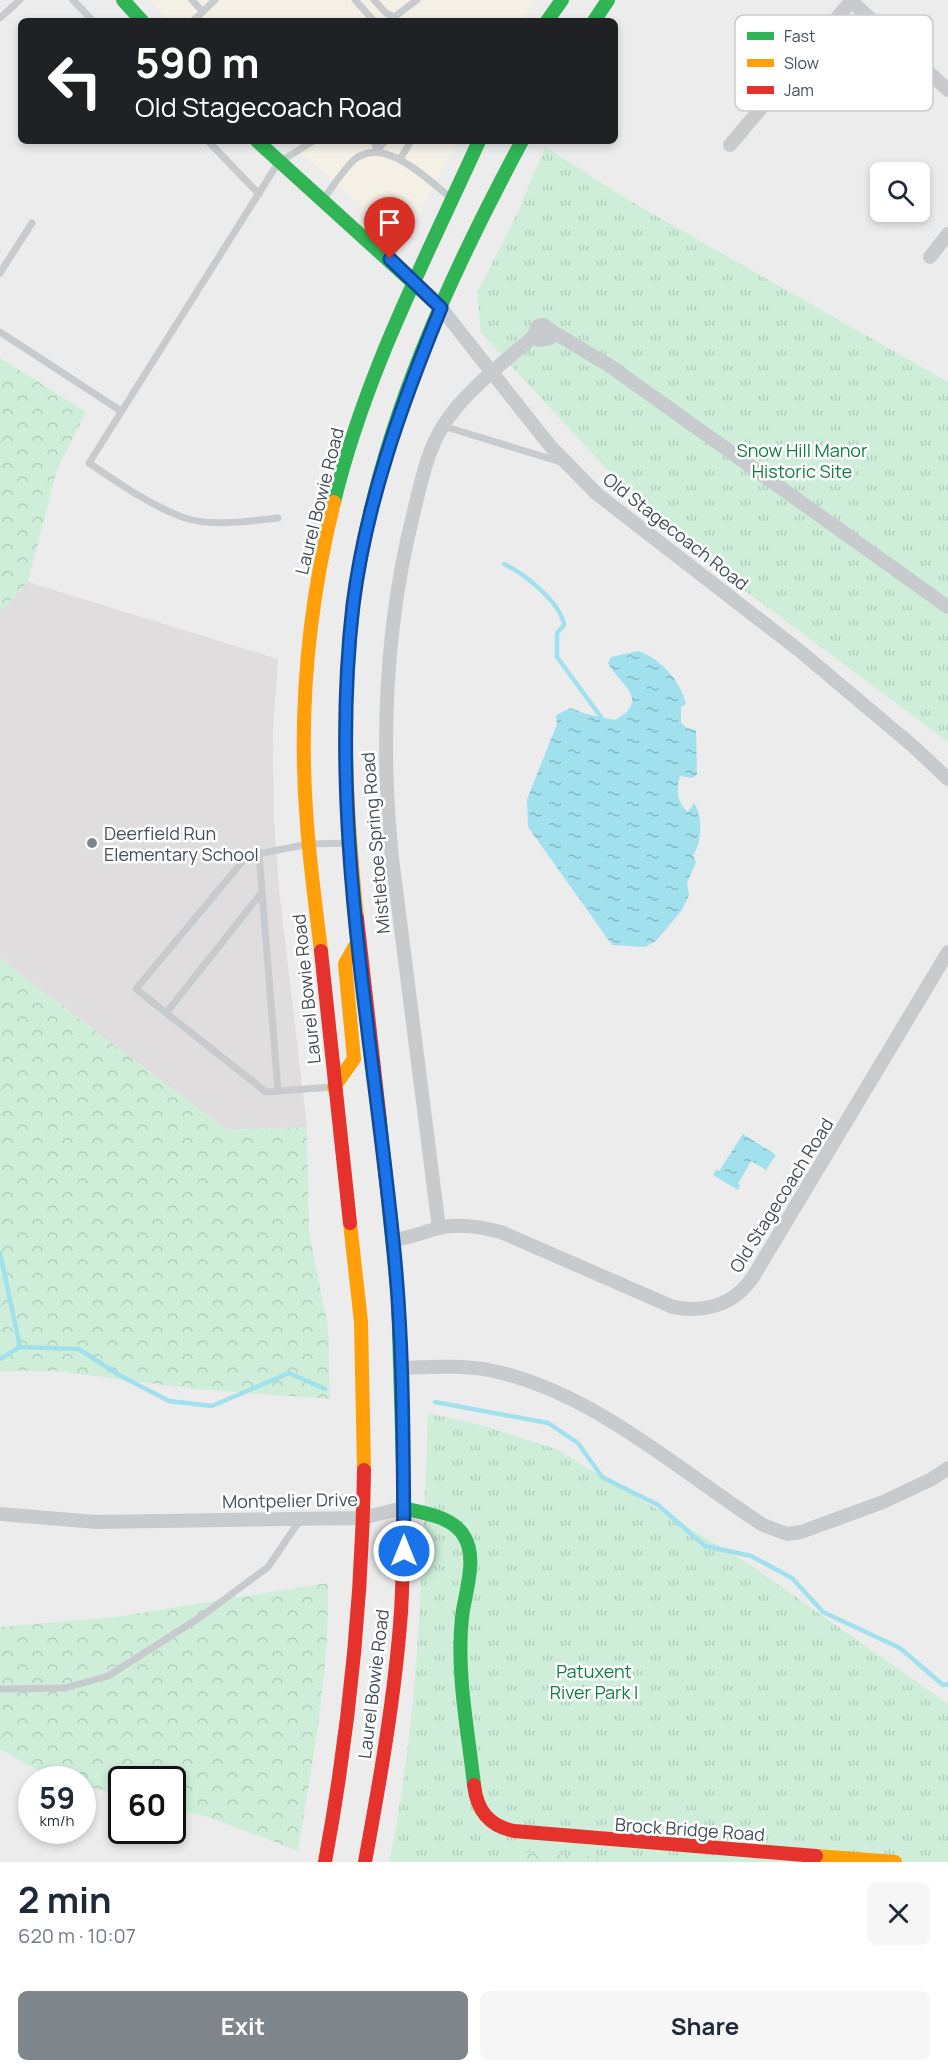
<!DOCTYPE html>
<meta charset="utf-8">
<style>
:root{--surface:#fff;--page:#f6f6f7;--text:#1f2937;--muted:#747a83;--accent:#7e868c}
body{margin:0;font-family:Manrope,sans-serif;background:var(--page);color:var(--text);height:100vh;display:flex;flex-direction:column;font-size:22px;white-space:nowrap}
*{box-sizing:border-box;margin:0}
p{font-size:20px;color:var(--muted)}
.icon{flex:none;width:33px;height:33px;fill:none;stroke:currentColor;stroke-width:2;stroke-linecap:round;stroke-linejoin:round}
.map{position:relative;height:1862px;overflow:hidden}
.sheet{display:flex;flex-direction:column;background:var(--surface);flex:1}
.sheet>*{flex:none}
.guide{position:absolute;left:18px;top:18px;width:600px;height:126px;border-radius:9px;box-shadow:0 3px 9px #0003;background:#202124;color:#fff;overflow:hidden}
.controls{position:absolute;left:870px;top:162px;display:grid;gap:12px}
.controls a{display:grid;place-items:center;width:60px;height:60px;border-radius:9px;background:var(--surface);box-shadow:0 3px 9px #0003;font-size:30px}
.speed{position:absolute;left:18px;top:1766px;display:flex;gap:12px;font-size:30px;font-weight:700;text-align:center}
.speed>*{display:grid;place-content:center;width:78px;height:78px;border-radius:50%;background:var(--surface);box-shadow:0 3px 9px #0003;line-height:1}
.speed small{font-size:15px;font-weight:400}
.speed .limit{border:3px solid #111;border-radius:9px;background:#fff;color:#111}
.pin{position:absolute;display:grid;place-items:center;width:51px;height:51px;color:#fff;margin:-62px -26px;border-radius:50% 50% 50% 0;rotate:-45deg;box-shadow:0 0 6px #0007}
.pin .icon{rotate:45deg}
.me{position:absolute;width:66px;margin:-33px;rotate:0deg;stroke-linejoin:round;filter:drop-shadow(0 0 4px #0008)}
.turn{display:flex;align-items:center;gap:21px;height:126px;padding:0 18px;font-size:27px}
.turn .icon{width:78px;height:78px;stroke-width:2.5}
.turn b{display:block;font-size:42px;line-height:51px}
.round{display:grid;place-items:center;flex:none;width:63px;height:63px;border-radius:9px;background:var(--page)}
.head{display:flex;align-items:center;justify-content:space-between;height:102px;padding:0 18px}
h1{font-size:36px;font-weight:700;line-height:45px}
.primary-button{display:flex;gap:12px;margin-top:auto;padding:12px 18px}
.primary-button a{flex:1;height:69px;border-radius:9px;background:var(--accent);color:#fff;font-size:24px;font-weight:700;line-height:69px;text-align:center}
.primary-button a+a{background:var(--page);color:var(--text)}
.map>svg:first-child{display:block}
.commercial{fill:#f5f0e6}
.education{fill:#dfddde}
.grass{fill:url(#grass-tufts)}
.forest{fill:url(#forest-crowns)}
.water{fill:url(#water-ripples)}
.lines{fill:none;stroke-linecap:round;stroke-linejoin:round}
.stream{stroke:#a1e1ed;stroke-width:4.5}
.lane{stroke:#c8cbcd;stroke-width:7}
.street{stroke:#c8cbcd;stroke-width:14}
.fast{stroke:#30b455;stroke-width:14}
.slow{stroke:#ff9f0a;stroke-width:14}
.jam{stroke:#e5322d;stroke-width:14}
.route-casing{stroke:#114b97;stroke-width:15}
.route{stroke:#1a73e8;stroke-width:10}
.poi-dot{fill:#7e868c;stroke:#fff;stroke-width:2}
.labels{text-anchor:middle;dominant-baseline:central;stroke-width:5;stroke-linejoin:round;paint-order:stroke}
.park-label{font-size:18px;fill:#137b43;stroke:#fff}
.street-label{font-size:18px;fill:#434f59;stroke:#fff}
.poi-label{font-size:18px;fill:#434f59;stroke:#fff;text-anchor:start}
.key{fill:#fff;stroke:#c7cacd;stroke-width:1.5}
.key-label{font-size:16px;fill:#434f59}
</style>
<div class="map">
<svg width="948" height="1862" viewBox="0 0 948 1862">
<defs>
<pattern id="grass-tufts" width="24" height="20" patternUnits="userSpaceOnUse" patternTransform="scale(1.5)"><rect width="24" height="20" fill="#ceeed9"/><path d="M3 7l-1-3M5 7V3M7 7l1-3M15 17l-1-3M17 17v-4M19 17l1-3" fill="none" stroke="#b2cebc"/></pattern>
<pattern id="forest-crowns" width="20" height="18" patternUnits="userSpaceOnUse" patternTransform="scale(1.5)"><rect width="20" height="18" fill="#ceeed9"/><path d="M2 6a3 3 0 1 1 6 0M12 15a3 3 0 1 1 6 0" fill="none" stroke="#b2cebc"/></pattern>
<pattern id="water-ripples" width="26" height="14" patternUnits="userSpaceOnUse" patternTransform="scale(1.5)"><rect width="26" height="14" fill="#a1e1ed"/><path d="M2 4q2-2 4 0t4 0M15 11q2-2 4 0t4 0" fill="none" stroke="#85b9c3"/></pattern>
</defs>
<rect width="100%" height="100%" fill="#edecec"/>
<!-- commercial -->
<path class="commercial" d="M149,0H536L521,21H168Z
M288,141H458L410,230H388Z"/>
<!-- education -->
<path class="education" d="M28,582L278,659L273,731L274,820L279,889L307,1127L227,1130L0,959V612Z"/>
<!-- grass -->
<path class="grass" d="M545,147L637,205L948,382V742L662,529L481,333L477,293L517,214Z
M428,1413L484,1426L556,1449L749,1564L948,1704V1862H389C420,1715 422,1562 428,1413Z"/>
<!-- forest -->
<path class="forest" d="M0,358L86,412L57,470L28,582L0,612Z
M0,959L227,1130L307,1127L309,1232L328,1326L330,1399L195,1389L56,1371H0Z
M328,1583C330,1673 312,1762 298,1851L211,1818L173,1808L172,1779H122L121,1795L83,1785L82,1779C47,1779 30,1766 0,1749V1627L115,1617Z
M520,1852L663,1862H514Z"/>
<!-- water -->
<path class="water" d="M638,651C660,658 681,681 686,704L681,707V723L687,728L696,730L697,775L692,778L680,776C676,790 677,802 688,812L694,803C703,815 702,844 693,855L696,862L687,883L689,895L682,910L656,941L645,947L612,945L528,827L527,799L557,724L556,715L571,708L586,714L615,720C652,700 619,684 608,663L611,657Z
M743,1134L776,1155L766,1170L751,1161L738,1184L740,1185L738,1190L713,1175L716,1169L719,1171Z"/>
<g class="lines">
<!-- stream -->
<path class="stream" d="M504,564C524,573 561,603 564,625L557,633V657L601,717
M0,1253L20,1347L79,1349L119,1375L169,1401L212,1406L289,1373L325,1389
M0,1359L20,1347
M435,1402L548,1423L578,1443L602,1477L658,1505L705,1546L751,1556L792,1578L823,1612L900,1648L943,1685L948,1684"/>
<!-- lane -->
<path class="lane" d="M73,0L93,21
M192,0L203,12
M355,0L374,21
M374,0L386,13L394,17L417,0
M0,18L20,0
M193,21L215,0
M208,141L259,194
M374,141L377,151
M377,151L385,141
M400,159L411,141
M322,201C332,188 342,171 354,160C384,134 429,181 451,198
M0,273L32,223
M0,332L121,411
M443,426L564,463
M278,518C249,521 213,527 185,518C151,506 118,483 89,463L278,163L313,141
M259,854L278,1091
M166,1013L262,892
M332,1087L266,1092L136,989L247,856L309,844L348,843
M0,1689L65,1688L108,1676L202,1616L268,1567L300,1520"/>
<!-- street -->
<path class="street" d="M850,0L948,90
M730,145L852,0
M930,257L948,234
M441,308L551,447L597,494L800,651L914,747L948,779
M533,337L538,326L544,325L553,332
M439,1228L392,858C380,740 385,626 414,511C421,483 427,451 443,426C462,394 505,361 533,337L539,340L550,338L553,332L610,366L948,607
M393,1240C410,1238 423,1232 439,1228C459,1223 482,1227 501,1232L673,1307C705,1313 734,1305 753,1277L948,952
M402,1368C431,1367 461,1365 489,1370C592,1391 677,1469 763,1525L787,1534L801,1532L883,1502L932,1479L948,1468
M0,1514L96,1522L362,1518L403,1508"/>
<!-- fast -->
<path class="fast" d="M123,0L142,21
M547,21L562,0
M594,21L608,0
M257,141L441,308
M334,502C365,374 425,260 479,141
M358,573C383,420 449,277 522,141
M380,1121L398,1297L403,1466
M403,1508C423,1513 452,1516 464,1536C478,1559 465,1592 462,1617C456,1673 468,1730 474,1785"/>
<!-- slow -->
<path class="slow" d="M357,918C345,803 339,688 358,573
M321,951C316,909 310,866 307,824C298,716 308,607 334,502
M334,1087L354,1059L345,964L358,941
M350,1223L361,1322L364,1470
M816,1856L895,1862"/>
<!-- jam -->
<path class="jam" d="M357,918L380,1121
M321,951L350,1223
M474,1785C477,1811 489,1826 514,1831L816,1856
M325,1862C349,1732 362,1602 364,1470
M365,1862C380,1780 395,1696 401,1612C404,1564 403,1515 403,1466"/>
</g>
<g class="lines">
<!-- route casing -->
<g class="route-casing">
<path id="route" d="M390,259L441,308C402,403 366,502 353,605C328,818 372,1030 393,1241C404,1344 403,1447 404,1551"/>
</g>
<!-- route -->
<use href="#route" class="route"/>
</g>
<!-- markers -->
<circle class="poi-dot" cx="92" cy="843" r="6"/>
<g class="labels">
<!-- park labels -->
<g class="park-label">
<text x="802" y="450">Snow Hill Manor<tspan x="802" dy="21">Historic Site</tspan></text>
<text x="594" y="1671">Patuxent<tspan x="594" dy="21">River Park I</tspan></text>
</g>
<!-- street labels -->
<g class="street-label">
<text transform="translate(319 501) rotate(-76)">Laurel Bowie Road</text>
<text transform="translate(676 531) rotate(38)">Old Stagecoach Road</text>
<text transform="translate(375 843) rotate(-95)">Mistletoe Spring Road</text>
<text transform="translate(306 989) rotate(-96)">Laurel Bowie Road</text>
<text transform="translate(781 1195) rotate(-58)">Old Stagecoach Road</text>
<text transform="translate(290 1500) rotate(-1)">Montpelier Drive</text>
<text transform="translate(373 1684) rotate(-83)">Laurel Bowie Road</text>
<text transform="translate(690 1829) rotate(4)">Brock Bridge Road</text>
</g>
<!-- poi labels -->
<g class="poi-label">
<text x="104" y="833">Deerfield Run<tspan x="104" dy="21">Elementary School</tspan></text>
</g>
</g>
<!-- legend -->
<rect x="735" y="15" width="198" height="96" rx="9" class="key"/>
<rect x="747" y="32" width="27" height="8" fill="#30b455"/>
<rect x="747" y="59" width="27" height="8" fill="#ff9f0a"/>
<rect x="747" y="86" width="27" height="8" fill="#e5322d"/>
<g class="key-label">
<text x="784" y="42">Fast</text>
<text x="784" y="69">Slow</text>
<text x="784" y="96">Jam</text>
</g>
</svg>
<div class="controls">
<a><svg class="icon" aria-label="search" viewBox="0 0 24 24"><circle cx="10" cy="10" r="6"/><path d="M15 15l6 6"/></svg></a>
</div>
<div class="speed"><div>59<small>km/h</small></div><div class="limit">60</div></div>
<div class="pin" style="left:390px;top:259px;background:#d93025"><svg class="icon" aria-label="arrive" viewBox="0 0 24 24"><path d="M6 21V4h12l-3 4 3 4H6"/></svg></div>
<svg class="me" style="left:404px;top:1551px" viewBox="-20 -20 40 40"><circle r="17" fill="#1a73e8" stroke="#fff" stroke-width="3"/><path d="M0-11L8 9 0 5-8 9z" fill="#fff"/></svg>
<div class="guide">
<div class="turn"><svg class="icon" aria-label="left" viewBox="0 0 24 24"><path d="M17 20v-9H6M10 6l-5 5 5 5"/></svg><div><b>590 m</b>Old Stagecoach Road</div></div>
</div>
</div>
<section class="sheet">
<div class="head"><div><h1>2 min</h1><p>620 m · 10:07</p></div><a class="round"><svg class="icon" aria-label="close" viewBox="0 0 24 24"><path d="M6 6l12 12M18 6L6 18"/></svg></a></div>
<div class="primary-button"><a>Exit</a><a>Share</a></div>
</section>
